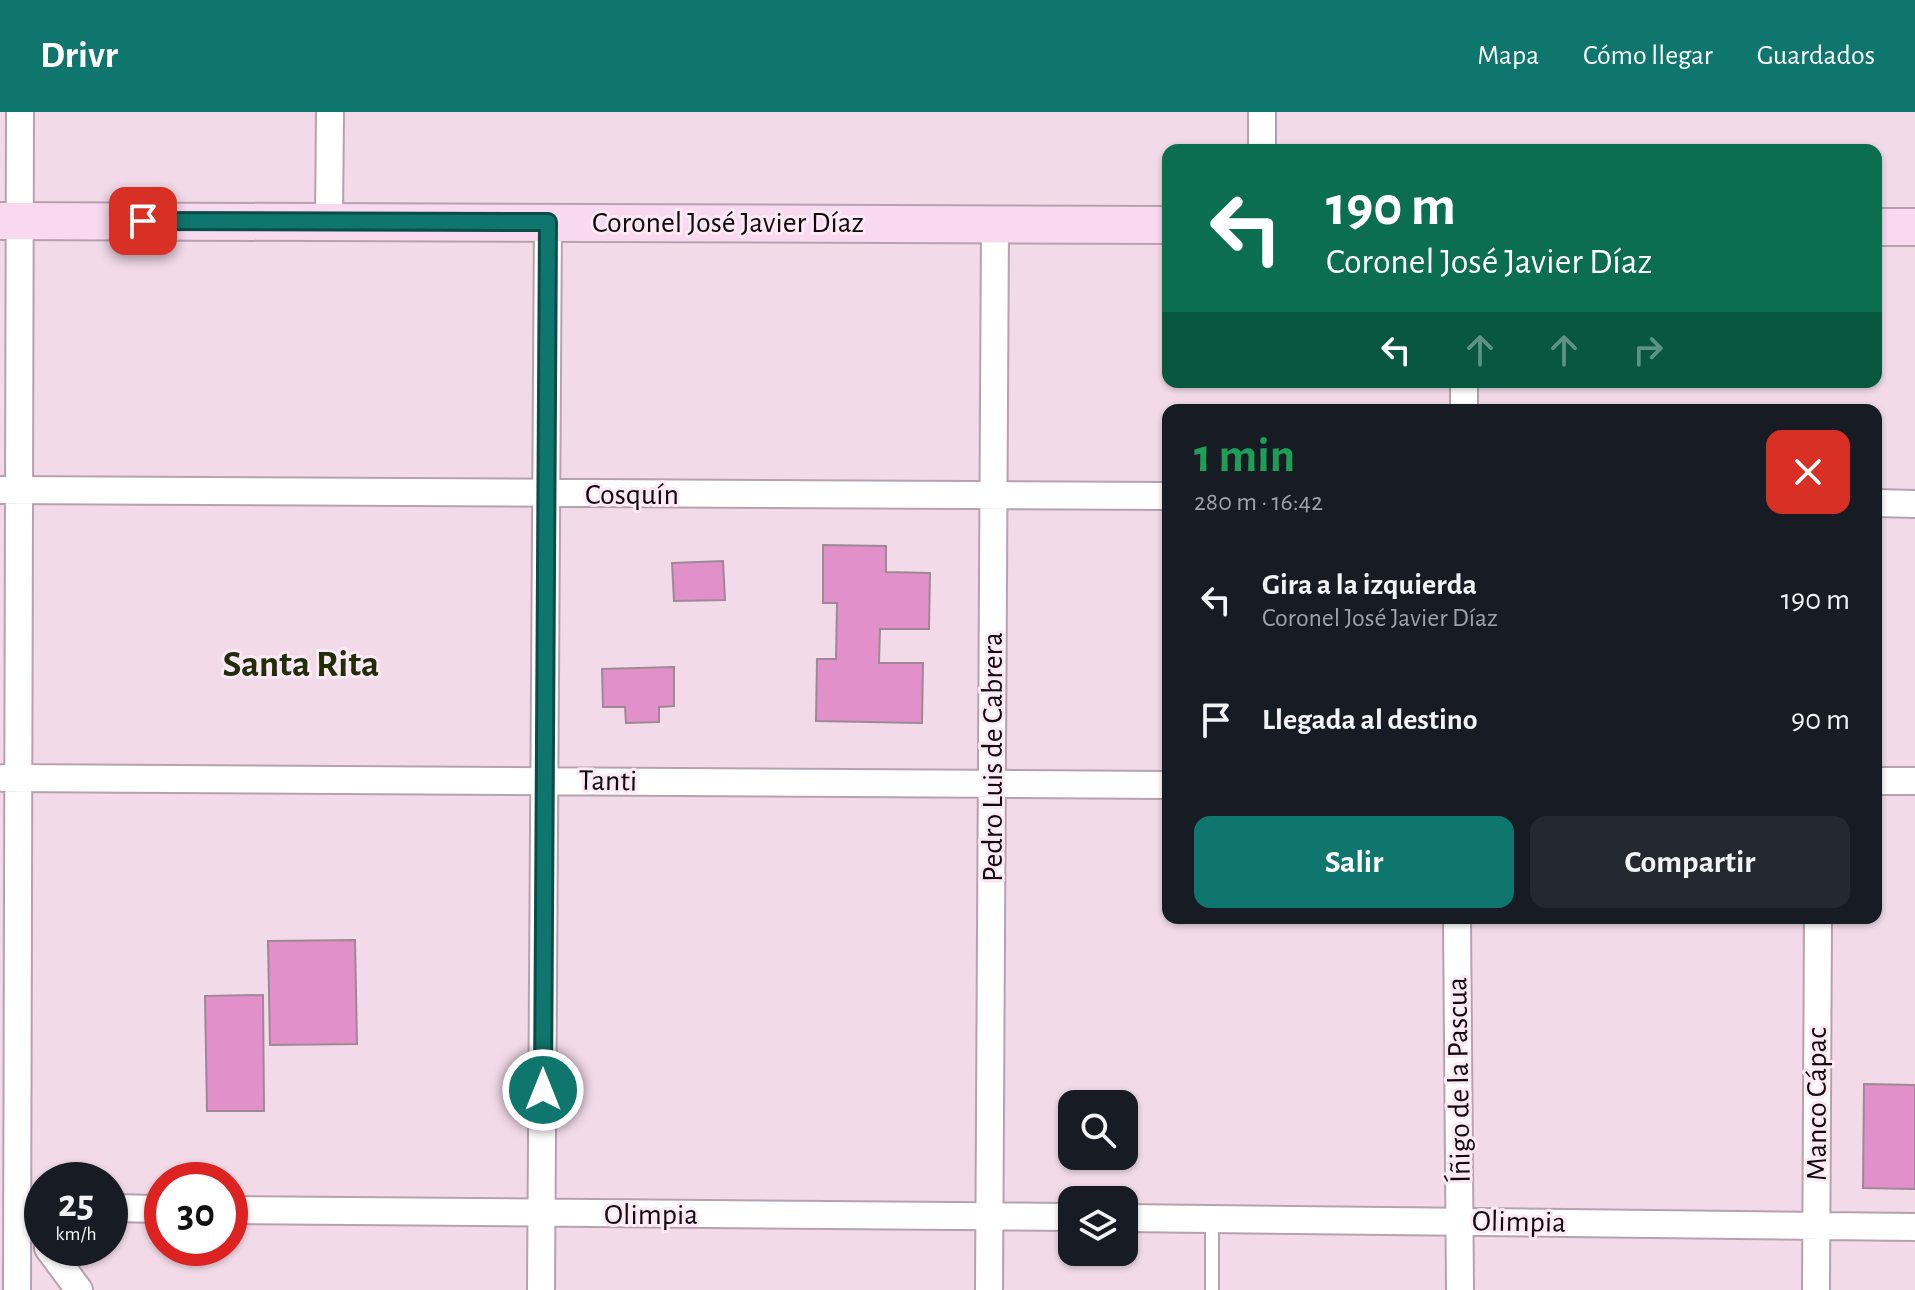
<!DOCTYPE html>
<html lang="es">
<meta charset="utf-8">
<style>
:root{--surface:#171b24;--page:#242831;--text:#f1f3f6;--muted:#9ea1a6;--accent:#0f766e}
body{margin:0;font-family:"Alegreya Sans",sans-serif;background:var(--page);color:var(--text);height:100vh;display:flex;flex-direction:column;font-size:30px;white-space:nowrap}
*{box-sizing:border-box;margin:0}
p{font-size:26px;color:var(--muted)}
.icon{flex:none;width:44px;height:44px;fill:none;stroke:currentColor;stroke-width:2;stroke-linecap:round;stroke-linejoin:round}
.map{position:relative;flex:1;overflow:hidden}
.details{position:absolute;left:1162px;top:292px;width:720px;height:520px;display:flex;flex-direction:column;background:var(--surface);border-radius:16px;box-shadow:0 2px 6px #0004}
.details>*{flex:none}
.banner{position:absolute;left:1162px;top:32px;width:720px;height:244px;border-radius:16px;box-shadow:0 2px 6px #0004;background:#0b6e4f;color:#fff;overflow:hidden}
.fabs{position:absolute;left:1058px;top:978px;display:grid;gap:16px}
.fabs a{display:grid;place-items:center;width:80px;height:80px;border-radius:16px;background:var(--surface);box-shadow:0 2px 6px #0004;font-size:40px}
.speed{position:absolute;left:24px;top:1050px;display:flex;gap:16px;font-size:40px;font-weight:700;text-align:center}
.speed>*{display:grid;place-content:center;width:104px;height:104px;border-radius:50%;background:var(--surface);box-shadow:0 2px 6px #0004;line-height:1}
.speed small{font-size:20px;font-weight:400}
.speed .limit{border:12px solid #d22;background:#fff;color:#111}
.pin{position:absolute;display:grid;place-items:center;width:68px;height:68px;color:#fff;margin:-34px;border-radius:16px;box-shadow:0 4px 12px #0006}
.me{position:absolute;width:88px;margin:-44px;rotate:0deg;stroke-linejoin:round;filter:drop-shadow(0 0 6px #0008)}
.turn{display:flex;align-items:center;gap:28px;height:168px;padding:0 32px;font-size:36px}
.turn .icon{width:104px;height:104px;stroke-width:2.5}
.turn b{display:block;font-size:56px;line-height:68px}
.lanes{display:flex;align-items:center;height:76px;padding:0 32px;background:#0003;justify-content:center;gap:40px;direction:ltr}
.lanes .off{opacity:.35}
.round{display:grid;place-items:center;flex:none;width:84px;height:84px;border-radius:16px;background:var(--page)}
.summary{display:flex;align-items:center;justify-content:space-between;height:136px;padding:0 32px}
h1{font-size:48px;font-weight:600;line-height:60px;color:#1e9e55}
.cta{display:flex;gap:16px;margin-top:auto;padding:16px 32px}
.cta a{flex:1;height:92px;border-radius:16px;background:var(--accent);color:#fff;font-size:32px;font-weight:600;line-height:92px;text-align:center}
.cta a+a{background:var(--page);color:var(--text)}
ul{padding:0;list-style:none}
li{display:flex;align-items:center;gap:24px;height:120px;padding:0 32px}
li div{flex:1}
li b{display:block;font-size:30px}
li em{font-style:normal}
header{display:flex;align-items:center;gap:48px;box-sizing:border-box;height:112px;padding:0 40px;background:var(--accent);color:#fff}
header strong{font-size:38px}
nav{display:flex;gap:44px;margin-inline-start:auto;font-size:28px}
.map>svg:first-child{display:block}
.building{fill:#e290c9;stroke:#9e8896;stroke-width:2}
.lines{fill:none;stroke-linecap:round;stroke-linejoin:round}
.service-casing{stroke:#b7a1af;stroke-width:16}
.minor-casing{stroke:#b7a1af;stroke-width:30}
.secondary-casing{stroke:#b7a1af;stroke-width:40}
.service{stroke:#fff;stroke-width:12}
.minor{stroke:#fff;stroke-width:26}
.secondary{stroke:#f8d9ef;stroke-width:36}
.route-casing{stroke:#0a4d48;stroke-width:20}
.route{stroke:#0f766e;stroke-width:14}
.labels{text-anchor:middle;dominant-baseline:central;stroke-width:6;stroke-linejoin:round;paint-order:stroke}
.street-label{font-size:30px;fill:#10090e;stroke:#fce9f5}
.district-label{font-size:38px;font-weight:bold;fill:#222e09;stroke:#fce9f5}
</style>
<header>
<strong>Drivr</strong>
<nav><a>Mapa</a><a>Cómo llegar</a><a>Guardados</a></nav>
</header>
<div class="map">
<svg width="1915" height="1178" viewBox="0 0 1915 1178">
<rect width="100%" height="100%" fill="#f2dae9"/>
<!-- building -->
<path class="building" d="M823,433L886,434V460L930,461L929,517H880L879,551H923L922,611L816,609L817,547H836L837,491H823Z
M723,449L725,488L674,489L672,451Z
M674,555V594L659,595V610L626,611L625,595H603L602,557Z
M355,828L357,932L270,933L268,829Z
M263,883L264,999H207L205,884Z
M1864,972L1915,973V1077L1863,1076Z"/>
<g class="lines">
<!-- service casing -->
<g class="service-casing">
<path id="service" d="M1212,1107V1178"/>
</g>
<!-- minor casing -->
<g class="minor-casing">
<path id="minor" d="M1262,0V38
M329,110L330,0
M1464,298V270
M0,378L1168,384
M1876,391L1915,392
M4,666L1168,673
M1876,669H1915
M1457,806L1460,1178
M110,1096L162,1097
M230,1098L1072,1105
M1124,1106L1915,1115
M48,1136L79,1178
M17,1178L20,0
M541,1178L548,110
M989,1178L995,113
M1816,1178L1818,806"/>
</g>
<!-- secondary casing -->
<g class="secondary-casing">
<path id="secondary" d="M0,109L1168,113
M1876,115H1915"/>
</g>
<!-- service -->
<use href="#service" class="service"/>
<!-- minor -->
<use href="#minor" class="minor"/>
<!-- secondary -->
<use href="#secondary" class="secondary"/>
</g>
<g class="lines">
<!-- route casing -->
<g class="route-casing">
<path id="route" d="M143,109L548,110L543,978"/>
</g>
<!-- route -->
<use href="#route" class="route"/>
</g>
<g class="labels">
<!-- street labels -->
<g class="street-label">
<text x="728" y="111">Coronel José Javier Díaz</text>
<text x="632" y="383">Cosquín</text>
<text transform="translate(993 645) rotate(-90)">Pedro Luis de Cabrera</text>
<text transform="translate(608 669) rotate(1)">Tanti</text>
<text transform="translate(1459 968) rotate(-91)">Íñigo de la Pascua</text>
<text transform="translate(1817 992) rotate(-90)">Manco Cápac</text>
<text x="651" y="1103">Olimpia</text>
<text transform="translate(1519 1110) rotate(1)">Olimpia</text>
</g>
<!-- district labels -->
<g class="district-label">
<text x="301" y="553">Santa Rita</text>
</g>
</g>
</svg>
<div class="fabs">
<a><svg class="icon" aria-label="search" viewBox="0 0 24 24"><circle cx="10" cy="10" r="6"/><path d="M15 15l6 6"/></svg></a>
<a><svg class="icon" aria-label="layers" viewBox="0 0 24 24"><path d="M12 4l9 5-9 5-9-5zM3 14l9 5 9-5"/></svg></a>
</div>
<div class="speed"><div>25<small>km/h</small></div><div class="limit">30</div></div>
<div class="pin" style="left:143px;top:109px;background:#d93025"><svg class="icon" aria-label="arrive" viewBox="0 0 24 24"><path d="M6 21V4h12l-3 4 3 4H6"/></svg></div>
<svg class="me" style="left:543px;top:978px" viewBox="-20 -20 40 40"><circle r="17" fill="#0f766e" stroke="#fff" stroke-width="3"/><path d="M0-11L8 9 0 5-8 9z" fill="#fff"/></svg>
<div class="banner">
<div class="turn"><svg class="icon" aria-label="left" viewBox="0 0 24 24"><path d="M17 20v-9H6M10 6l-5 5 5 5"/></svg><div><b>190 m</b>Coronel José Javier Díaz</div></div>
<div class="lanes"><svg class="icon" aria-label="left" viewBox="0 0 24 24"><path d="M17 20v-9H6M10 6l-5 5 5 5"/></svg><svg class="icon off" aria-label="ahead" viewBox="0 0 24 24"><path d="M12 20V5M6 11l6-6 6 6"/></svg><svg class="icon off" aria-label="ahead" viewBox="0 0 24 24"><path d="M12 20V5M6 11l6-6 6 6"/></svg><svg class="icon off" aria-label="right" viewBox="0 0 24 24"><path d="M7 20v-9h11M14 6l5 5-5 5"/></svg></div>
</div>
<section class="details">
<div class="summary"><div><h1>1 min</h1><p>280 m · 16:42</p></div><a class="round" style="background:#d93025;color:#fff"><svg class="icon" aria-label="close" viewBox="0 0 24 24"><path d="M6 6l12 12M18 6L6 18"/></svg></a></div>
<ul>
<li><svg class="icon" aria-label="left" viewBox="0 0 24 24"><path d="M17 20v-9H6M10 6l-5 5 5 5"/></svg><div><b>Gira a la izquierda</b><p>Coronel José Javier Díaz</p></div><em>190 m</em></li>
<li><svg class="icon" aria-label="arrive" viewBox="0 0 24 24"><path d="M6 21V4h12l-3 4 3 4H6"/></svg><div><b>Llegada al destino</b></div><em>90 m</em></li>
</ul>
<div class="cta"><a>Salir</a><a>Compartir</a></div>
</section>
</div>
